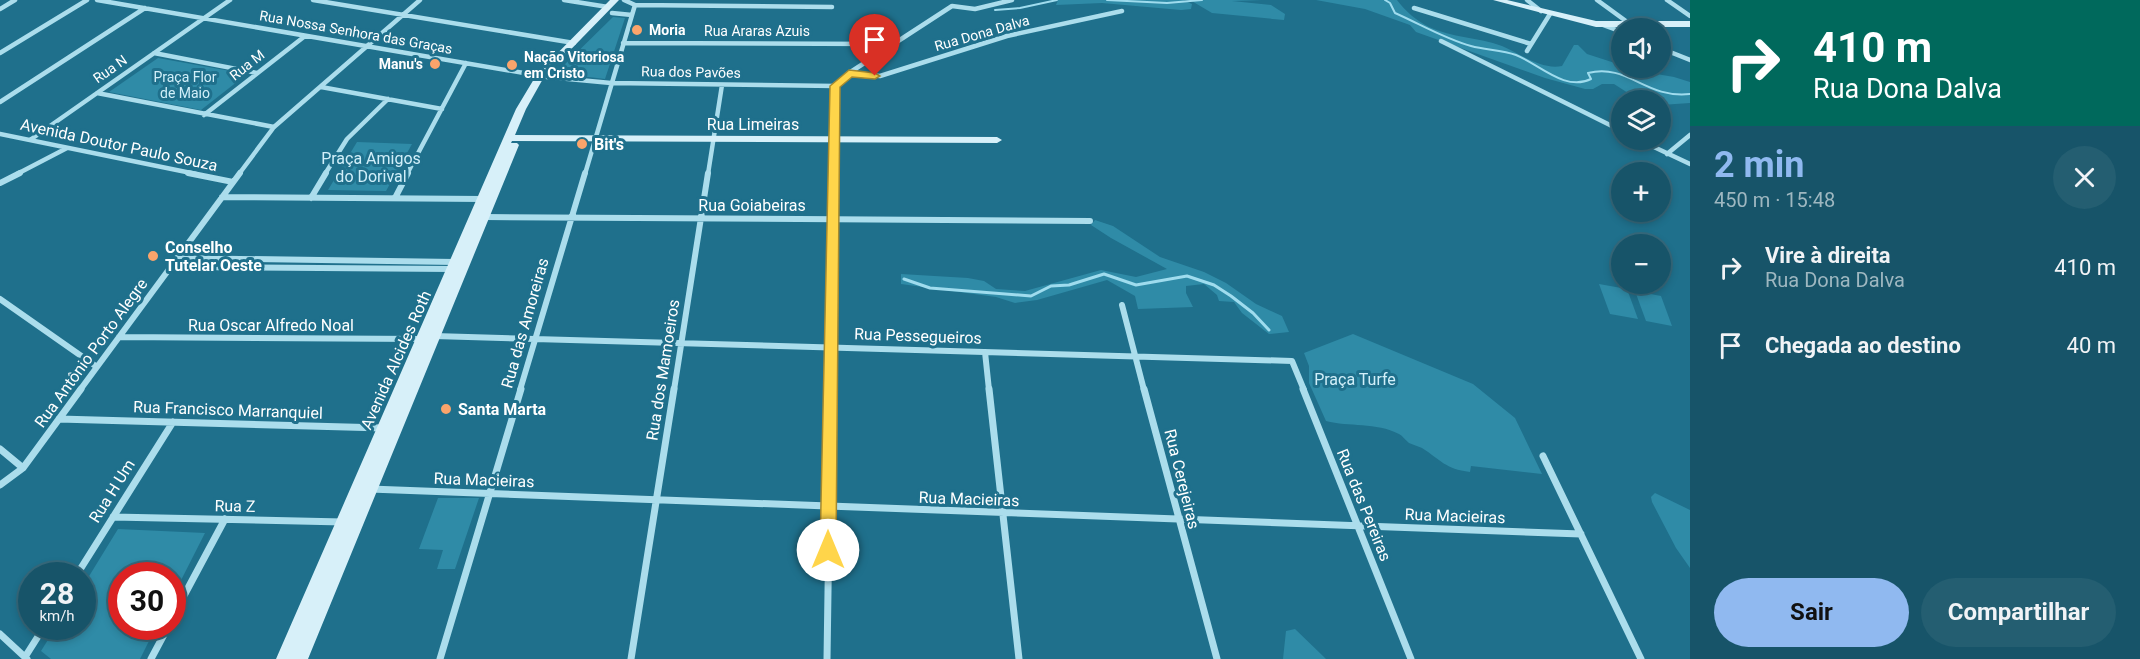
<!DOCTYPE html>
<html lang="pt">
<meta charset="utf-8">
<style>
:root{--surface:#175469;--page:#245e71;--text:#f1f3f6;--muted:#9eb7c0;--line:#366a7d;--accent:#90b9f0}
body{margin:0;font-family:Roboto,sans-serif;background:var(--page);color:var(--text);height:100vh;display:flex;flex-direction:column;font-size:22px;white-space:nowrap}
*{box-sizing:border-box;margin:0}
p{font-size:20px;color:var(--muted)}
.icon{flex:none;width:33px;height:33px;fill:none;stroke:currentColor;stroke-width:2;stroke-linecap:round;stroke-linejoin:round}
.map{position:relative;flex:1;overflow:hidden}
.side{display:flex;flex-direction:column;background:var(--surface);width:450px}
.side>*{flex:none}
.hud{background:#00695c;color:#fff;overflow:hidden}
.controls{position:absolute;left:1611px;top:18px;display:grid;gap:12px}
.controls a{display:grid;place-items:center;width:60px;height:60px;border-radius:50%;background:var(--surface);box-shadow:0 3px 9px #0003,0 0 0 2px var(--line);font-size:30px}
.speed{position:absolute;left:18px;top:562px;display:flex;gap:12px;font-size:30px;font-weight:700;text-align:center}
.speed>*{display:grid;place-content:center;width:78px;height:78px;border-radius:50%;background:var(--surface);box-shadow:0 3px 9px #0003,0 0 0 2px var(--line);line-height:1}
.speed small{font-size:15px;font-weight:400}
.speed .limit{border:9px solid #d22;background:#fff;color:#111}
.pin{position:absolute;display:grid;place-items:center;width:51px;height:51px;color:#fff;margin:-62px -26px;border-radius:50% 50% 50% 0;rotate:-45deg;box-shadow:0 0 6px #0007}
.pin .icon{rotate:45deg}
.me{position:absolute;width:66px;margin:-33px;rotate:0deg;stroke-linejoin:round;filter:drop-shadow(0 0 4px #0008)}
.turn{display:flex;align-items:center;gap:21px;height:126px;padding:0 24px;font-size:27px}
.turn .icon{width:78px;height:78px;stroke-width:2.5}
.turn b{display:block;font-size:42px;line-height:51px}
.round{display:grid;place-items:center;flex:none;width:63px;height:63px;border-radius:32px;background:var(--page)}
.overview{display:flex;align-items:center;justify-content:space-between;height:102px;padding:0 24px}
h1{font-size:36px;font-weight:700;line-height:45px;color:var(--accent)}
.button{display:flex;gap:12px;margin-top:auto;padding:12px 24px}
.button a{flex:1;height:69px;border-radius:36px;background:var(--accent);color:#111;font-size:24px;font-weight:700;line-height:69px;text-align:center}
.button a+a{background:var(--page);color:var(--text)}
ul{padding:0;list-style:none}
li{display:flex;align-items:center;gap:18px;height:78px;padding:0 24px}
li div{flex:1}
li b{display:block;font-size:22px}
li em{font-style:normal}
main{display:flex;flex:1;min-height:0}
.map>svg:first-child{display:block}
.green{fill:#2f8ba7}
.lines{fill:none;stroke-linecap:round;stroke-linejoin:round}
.stream-far1{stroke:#9fdcee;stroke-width:2}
.stream{stroke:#9fdcee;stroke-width:3}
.street-far2{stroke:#abddec;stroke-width:4.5}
.street-far1{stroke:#abddec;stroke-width:6}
.street{stroke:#abddec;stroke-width:7}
.secondary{fill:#d7f0f9;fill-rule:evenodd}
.route{fill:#ffd54a;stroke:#a68a30;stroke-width:1.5}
.poi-dot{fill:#faa46b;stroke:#1f708c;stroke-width:2}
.labels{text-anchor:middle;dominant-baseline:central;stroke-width:6;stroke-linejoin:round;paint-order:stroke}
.far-poi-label{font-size:14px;font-weight:bold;fill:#fff;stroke:#1f708c;text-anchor:start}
.far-street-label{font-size:14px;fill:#fff;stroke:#1f708c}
.far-park-label{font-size:14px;fill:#d1eff9;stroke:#1f708c}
.street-label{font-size:16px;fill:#fff;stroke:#1f708c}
.poi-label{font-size:16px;font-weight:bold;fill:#fff;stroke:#1f708c;text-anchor:start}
.park-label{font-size:16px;fill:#d1eff9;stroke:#1f708c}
</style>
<main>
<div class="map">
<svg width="1690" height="659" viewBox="0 0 1690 659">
<rect width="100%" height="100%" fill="#1f708c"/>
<!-- green -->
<path class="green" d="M1058,0H1183L1192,4L1191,9L1181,10L1102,3L1056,5Z
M1190,0H1262L1232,1L1271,5L1285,14L1284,20L1212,13Z
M1316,0H1397C1405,11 1417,21 1429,27C1452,38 1478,37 1502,46C1521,54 1541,70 1562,66L1574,45H1578L1587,54L1621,65L1622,68L1674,77L1690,82V103L1661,105L1660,100H1639L1614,84H1602L1593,89H1585L1545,78L1416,32L1410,25L1365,9Z
M613,17L625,18L605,79L556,73Z
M158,58L247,74L201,110L109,92Z
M357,142L412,144L386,191L328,190Z
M1095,220L1113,226L1160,257L1204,272L1226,283L1256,304L1282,316L1289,332L1269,334L1242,313L1234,302L1219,301L1217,295L1204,284L1186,286V293L1193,307L1138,309L1135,296L1107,280L1037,300L1015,303L996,297L901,284V274L968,278L984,281L996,289L1025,291L1101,270L1136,277L1167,269L1111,238L1091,225Z
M1599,284L1627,289L1638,319L1610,314Z
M1635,291L1661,296L1672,326L1646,321Z
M1353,334L1473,384L1515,418L1542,474L1471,466L1470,472C1445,469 1441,460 1422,448C1418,446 1413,445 1409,443C1405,440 1403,436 1399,434C1376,422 1349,427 1326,421L1309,383V366L1304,353Z
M1655,493L1690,510V568L1676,548L1652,502L1651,497Z
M438,498H479L455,569H437L443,550L419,549Z
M118,529L205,533L173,596L172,576H122V627H156L140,659H51L41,651L56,627H82L83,586Z
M1295,629L1323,656L1326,659H1283L1286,631Z"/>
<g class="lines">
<!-- stream-far1 -->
<path class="stream-far1" d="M1107,0L1167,3L1202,0
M1385,0L1390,3L1395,13C1420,24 1445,39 1471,46C1486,50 1502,50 1516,55C1539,64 1565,92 1591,79L1588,73C1628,63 1645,99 1690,94
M995,10L1020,8L1057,0"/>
<!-- stream -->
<path class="stream" d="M904,279L930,288L1031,296L1051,286L1069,285L1104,274L1136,285L1187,276L1214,285L1231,296L1253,313L1269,330"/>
<!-- street-far2 -->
<path class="street-far2" d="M97,0L547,77L611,83L835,86
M313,0L574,43
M564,0L608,7
M1527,0L1541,11
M1597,0L1630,24
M1667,0L1690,16
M635,5L832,7
M952,6L975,9L1012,0
M1414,8L1531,44
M0,9L15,0
M612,13L632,15
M1603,25L1622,32
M1441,41L1622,131
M623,43L879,44L890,47
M1660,48L1690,60
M1527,51L1550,14
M0,53L87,0
M154,53L257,73
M849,73L880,76L1007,36L1122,11
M835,86L849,73L952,6
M321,87L442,109
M97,93L274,127
M0,102L145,8
M204,115L305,36
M0,134L196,174
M30,140L230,0
M1639,140L1690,164
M1667,154L1690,135
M17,174L67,148
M239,174L274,127L420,0
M325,174L347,139L388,99
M407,174L466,63
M585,174L635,5L624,0
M708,174L722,85
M834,174L835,86"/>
<!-- street-far1 -->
<path class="street-far1" d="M188,173L233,182
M0,183L20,173
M222,197L483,199
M311,198L326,173
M395,198L408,173
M485,217L1090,221
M177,258L455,262
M171,267L452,269
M0,299L97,367
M1122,305L1144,390
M434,336L1292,361L1304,390
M119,337L421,339
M985,352L989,390
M80,390L240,173
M520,390L585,173
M674,390L708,173
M831,390L834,173"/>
<!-- street -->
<path class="street" d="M989,389L1019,659
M1144,389L1217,659
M1303,389L1411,659
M59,419L383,428
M0,449L23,468
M1543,456L1641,659
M0,485L23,468L81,389
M370,489L1581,534
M113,517L343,522
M76,576L173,422
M172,618L225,519
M0,634L27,659
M25,657L44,627
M151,659L168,627
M440,659L521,389
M631,659L674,389
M827,659L831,389"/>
<!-- secondary -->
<path class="secondary" d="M610,0H619L544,77L526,109L515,135L997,137L1002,140L997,143L512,141L511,143H517L519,145L308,659H292L316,601L292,659H276L516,109L537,74Z
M1493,0H1507L1596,21H1690V27H1596Z"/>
</g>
<!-- route -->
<path class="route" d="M849,70L875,73L880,76L875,79L852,77L840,87L836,550L834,556L828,558L822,556L820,550L830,86Z"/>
<!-- markers -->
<g class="poi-dot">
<circle cx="637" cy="30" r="6"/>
<circle cx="435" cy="64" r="6"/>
<circle cx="512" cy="65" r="6"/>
<circle cx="582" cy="144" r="6"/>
<circle cx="153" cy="256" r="6"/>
<circle cx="446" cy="409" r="6"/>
</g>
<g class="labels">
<!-- far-poi labels -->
<g class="far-poi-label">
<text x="649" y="30">Moria</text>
<text x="524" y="57">Nação Vitoriosa<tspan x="524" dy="16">em Cristo</tspan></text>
<text x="423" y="64" text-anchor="end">Manu's</text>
</g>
<!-- far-street labels -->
<g class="far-street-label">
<text x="757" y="31">Rua Araras Azuis</text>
<text transform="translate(356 32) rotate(10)">Rua Nossa Senhora das Graças</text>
<text transform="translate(982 33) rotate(-16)">Rua Dona Dalva</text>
<text transform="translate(247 65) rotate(-38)">Rua M</text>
<text transform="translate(110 69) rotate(-35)">Rua N</text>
<text transform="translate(691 72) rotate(1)">Rua dos Pavões</text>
</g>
<!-- far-park labels -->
<g class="far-park-label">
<text x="185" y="77">Praça Flor<tspan x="185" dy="16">de Maio</tspan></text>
</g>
<!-- street labels -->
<g class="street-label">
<text x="753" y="124">Rua Limeiras</text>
<text transform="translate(119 145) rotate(12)">Avenida Doutor Paulo Souza</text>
<text x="752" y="205">Rua Goiabeiras</text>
<text transform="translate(525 323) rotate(-74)">Rua das Amoreiras</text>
<text x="271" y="325">Rua Oscar Alfredo Noal</text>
<text transform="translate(918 336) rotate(2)">Rua Pessegueiros</text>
<text transform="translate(91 353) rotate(-54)">Rua Antônio Porto Alegre</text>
<text transform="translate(396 360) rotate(-66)">Avenida Alcides Roth</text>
<text transform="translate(663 370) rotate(-81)">Rua dos Mamoeiros</text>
<text transform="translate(228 410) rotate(2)">Rua Francisco Marranquiel</text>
<text transform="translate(1182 479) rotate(76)">Rua Cerejeiras</text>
<text transform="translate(484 480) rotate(2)">Rua Macieiras</text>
<text transform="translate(112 491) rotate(-58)">Rua H Um</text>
<text transform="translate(969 499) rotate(2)">Rua Macieiras</text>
<text transform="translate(1364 505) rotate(68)">Rua das Pereiras</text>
<text transform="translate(235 506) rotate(1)">Rua Z</text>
<text transform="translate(1455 516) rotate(2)">Rua Macieiras</text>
</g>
<!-- poi labels -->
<g class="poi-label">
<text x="594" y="144">Bit's</text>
<text x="165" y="247">Conselho<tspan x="165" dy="18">Tutelar Oeste</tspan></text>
<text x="458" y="409">Santa Marta</text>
</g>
<!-- park labels -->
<g class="park-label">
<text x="371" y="158">Praça Amigos<tspan x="371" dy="18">do Dorival</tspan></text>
<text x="1355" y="379">Praça Turfe</text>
</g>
</g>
</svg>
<div class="controls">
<a><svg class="icon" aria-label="sound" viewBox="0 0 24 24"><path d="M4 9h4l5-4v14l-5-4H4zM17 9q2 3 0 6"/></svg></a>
<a><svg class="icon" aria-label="layers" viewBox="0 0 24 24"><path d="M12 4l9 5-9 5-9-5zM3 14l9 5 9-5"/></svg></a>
<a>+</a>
<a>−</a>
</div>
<div class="speed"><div>28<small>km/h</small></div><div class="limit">30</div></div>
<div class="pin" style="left:875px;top:76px;background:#d93025"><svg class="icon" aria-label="arrive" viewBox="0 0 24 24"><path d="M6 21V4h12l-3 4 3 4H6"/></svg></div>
<svg class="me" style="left:828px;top:550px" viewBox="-20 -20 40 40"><circle r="19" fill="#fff"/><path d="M0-13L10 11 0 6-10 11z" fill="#ffd54a"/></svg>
</div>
<section class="side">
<div class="hud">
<div class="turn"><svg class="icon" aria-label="right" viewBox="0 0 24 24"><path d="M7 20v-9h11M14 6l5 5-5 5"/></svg><div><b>410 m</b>Rua Dona Dalva</div></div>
</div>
<div class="overview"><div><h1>2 min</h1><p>450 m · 15:48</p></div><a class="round"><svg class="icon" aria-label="close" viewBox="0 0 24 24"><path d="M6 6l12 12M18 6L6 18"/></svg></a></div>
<ul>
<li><svg class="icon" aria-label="right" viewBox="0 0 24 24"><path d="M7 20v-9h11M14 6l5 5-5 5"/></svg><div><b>Vire à direita</b><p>Rua Dona Dalva</p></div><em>410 m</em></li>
<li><svg class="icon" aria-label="arrive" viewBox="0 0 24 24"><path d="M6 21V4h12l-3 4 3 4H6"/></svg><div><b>Chegada ao destino</b></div><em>40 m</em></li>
</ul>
<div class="button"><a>Sair</a><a>Compartilhar</a></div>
</section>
</main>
